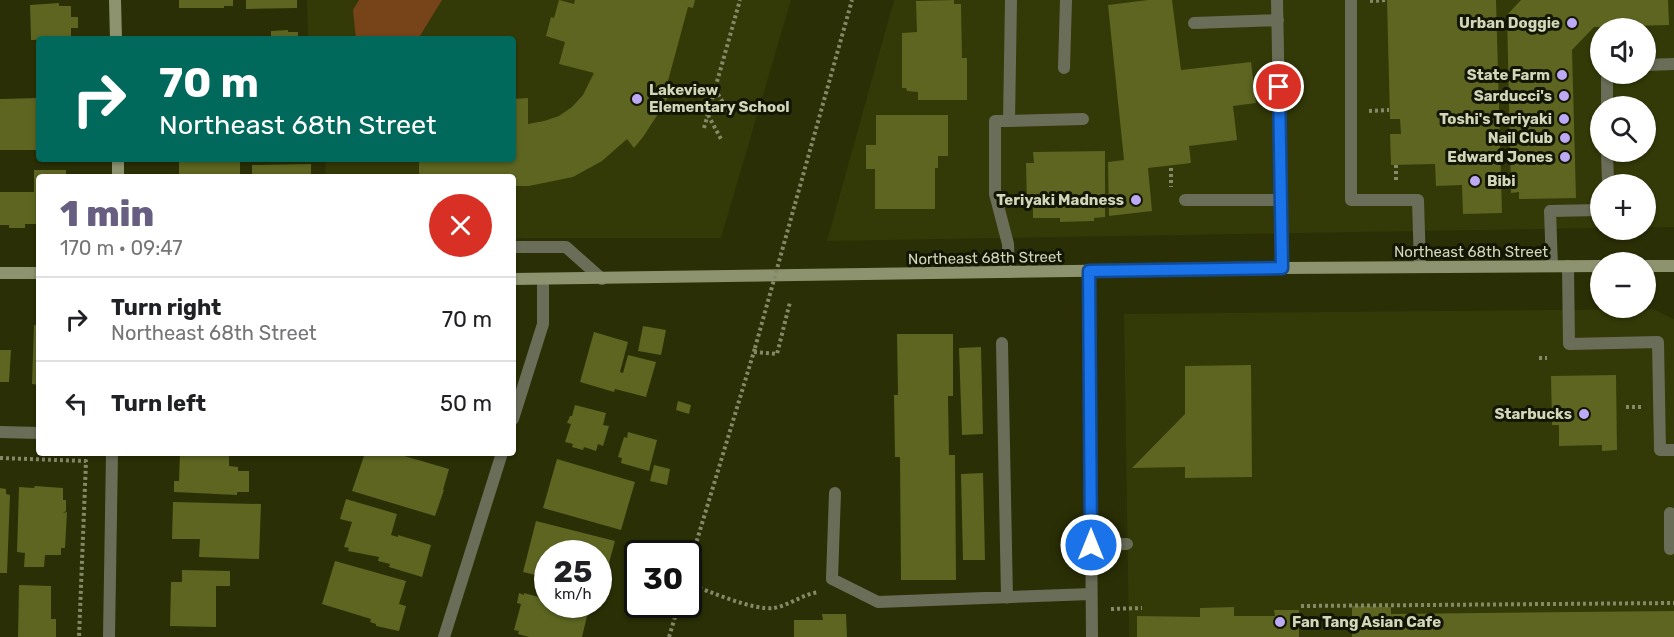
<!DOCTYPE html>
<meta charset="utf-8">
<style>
:root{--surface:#fff;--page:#f2f2f2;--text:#202124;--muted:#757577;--line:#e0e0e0;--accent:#675e82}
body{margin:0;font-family:Rubik,sans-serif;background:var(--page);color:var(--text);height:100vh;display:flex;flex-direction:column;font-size:22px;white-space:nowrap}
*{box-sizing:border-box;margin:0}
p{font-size:20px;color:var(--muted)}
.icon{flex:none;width:33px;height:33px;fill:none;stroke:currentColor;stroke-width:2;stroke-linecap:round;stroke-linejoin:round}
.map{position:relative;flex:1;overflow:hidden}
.panel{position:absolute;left:36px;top:174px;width:480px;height:282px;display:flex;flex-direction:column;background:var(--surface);border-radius:6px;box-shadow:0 2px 4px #0004}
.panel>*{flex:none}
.guide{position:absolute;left:36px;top:36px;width:480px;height:126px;border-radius:6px;box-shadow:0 2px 4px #0004;background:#00695c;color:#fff;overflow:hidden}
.controls{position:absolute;left:1590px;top:18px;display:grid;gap:12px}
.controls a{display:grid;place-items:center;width:66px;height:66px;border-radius:50%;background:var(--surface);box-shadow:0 2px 4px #0004;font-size:30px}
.speed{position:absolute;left:534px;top:540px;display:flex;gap:12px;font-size:30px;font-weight:700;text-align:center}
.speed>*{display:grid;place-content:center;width:78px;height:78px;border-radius:50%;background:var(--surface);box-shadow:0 2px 4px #0004;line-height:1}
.speed small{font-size:15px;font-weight:400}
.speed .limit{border:3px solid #111;border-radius:9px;background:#fff;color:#111}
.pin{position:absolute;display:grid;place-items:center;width:51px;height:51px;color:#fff;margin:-26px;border:3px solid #fff;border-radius:50%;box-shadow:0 2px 6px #0007}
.me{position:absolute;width:66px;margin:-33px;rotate:0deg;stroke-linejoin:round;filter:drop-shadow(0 0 4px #0008)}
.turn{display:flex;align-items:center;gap:21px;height:126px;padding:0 24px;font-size:27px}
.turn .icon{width:78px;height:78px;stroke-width:2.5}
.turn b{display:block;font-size:42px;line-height:51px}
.round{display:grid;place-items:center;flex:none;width:63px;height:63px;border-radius:32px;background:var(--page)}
.headline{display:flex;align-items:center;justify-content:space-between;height:102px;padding:0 24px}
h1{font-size:36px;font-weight:800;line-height:45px;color:var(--accent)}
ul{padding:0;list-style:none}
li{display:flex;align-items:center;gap:18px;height:84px;padding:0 24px;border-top:2px solid var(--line)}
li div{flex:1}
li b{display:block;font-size:22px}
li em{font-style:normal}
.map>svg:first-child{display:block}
.built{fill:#333907;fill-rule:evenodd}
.green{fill:#774319}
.building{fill:#5d6521}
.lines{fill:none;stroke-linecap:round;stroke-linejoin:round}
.path{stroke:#848967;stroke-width:4;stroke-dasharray:3 3;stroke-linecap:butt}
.lane{stroke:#6a6e58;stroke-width:12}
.street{stroke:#6a6e58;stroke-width:12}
.secondary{stroke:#8d936f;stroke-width:12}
.path-bridge{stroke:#848967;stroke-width:4;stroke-dasharray:3 3;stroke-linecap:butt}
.route-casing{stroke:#114b97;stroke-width:15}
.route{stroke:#1a73e8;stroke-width:10}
.poi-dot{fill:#bda9f5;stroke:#131602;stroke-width:2}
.labels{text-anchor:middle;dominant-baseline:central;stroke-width:6;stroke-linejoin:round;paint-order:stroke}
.poi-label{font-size:15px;font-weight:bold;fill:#d2d7bb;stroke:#131602;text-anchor:end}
.street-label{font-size:15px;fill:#d2d7bb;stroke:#131602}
</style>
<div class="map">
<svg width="1674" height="637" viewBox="0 0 1674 637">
<rect width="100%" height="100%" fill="#2a2f05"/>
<!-- built -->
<path class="built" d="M307,0H791L721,238H513V177H325L326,159H513V39H308Z
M894,0H1674V227H1646V184H1600V228L827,241ZM1600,28H1646V74H1600ZM1600,106H1646V152H1600Z
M1653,309L1674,319V637H1129L1124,314Z"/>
<!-- green -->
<path class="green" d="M359,0H442L418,39H356L353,10Z"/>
<!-- building -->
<path class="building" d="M179,0H233V6H224V8H179Z
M246,0H297V8L246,9Z
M559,0L574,4L575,0H695L693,8L688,7L665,92L669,93L661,115L658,114L643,137L634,148L627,139L602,161L573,177L529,186H513V177H419V159H513V99L528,98V124L544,121L559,116L572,107L583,95L594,73L559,64L565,42L546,36L551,17L554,18Z
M954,0V4H961L962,58H967V100H918V92L907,91L906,88H902V33L917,32L916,1Z
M1148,0H1172L1181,70L1251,62L1256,103L1233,106L1237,140L1189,146L1191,163L1148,168L1152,211L1109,216L1108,162L1124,160L1108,5Z
M1387,0H1496L1502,213L1463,214L1462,185L1436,186L1435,164L1391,165L1390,134H1401L1400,119H1390Z
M1521,0H1668L1669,25L1594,27L1572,50L1576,198L1519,199V192L1511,193L1507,15Z
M59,3V6H71V17H78V28H71V39L31,40L30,5Z
M288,30V32H298V39H271V31Z
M39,98V150H0V99Z
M876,115H948V156H938V168H935V209H875V169H866V145H876Z
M1105,151V217L1094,218V221L1060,222V218H1033V207H1027L1026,163H1034L1033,152Z
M186,159H240V177H179V160Z
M311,164V177H252V165Z
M34,170H66V177H39V224H25V228H9V225H0V192H34Z
M34,325H39V385L32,384Z
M643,326L666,330L661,355L638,351Z
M594,332L628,342L620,372L623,373L628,355L656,362L646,397L615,389L614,392L580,382Z
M897,334H953V396H948L949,455H955L956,580H901L900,457H895L894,395H898Z
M981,347L983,434L962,435L959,348Z
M0,350H11L9,382H0Z
M1251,365L1252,477L1185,478V467L1132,468L1185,414V366Z
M1616,375L1617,450L1602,451V445L1559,446V425H1552L1551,376Z
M678,401L691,405L689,414L676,410Z
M575,405L606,413L603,425L609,426L603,446L598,444L596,451L584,447L583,450L572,447L573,444L565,442L571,424L567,423L570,416H572Z
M628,432L657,440L649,471L621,463L622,458L618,457L624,437L627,438Z
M180,453H229V466L238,467V471H249V492H237V495L174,492V481H179Z
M365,453H394L449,469L443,490H444L435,516L352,491Z
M557,459L635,482L621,530L543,508Z
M654,465L670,469L667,485L650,481Z
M983,473L985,560H963L961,474Z
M35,486L63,488V500H66V511L63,513L67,512L65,548H61V555H45L44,567H24L25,553L17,552L19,487L34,488Z
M0,488L6,489V494L10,495L7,573H0Z
M346,499L397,514L391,535L398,537V535L431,545L422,577L389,567L390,564L378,561L379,557L348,551L349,548L344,547L352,522L340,519Z
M173,502L261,504L259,559L199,557L200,539H172Z
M536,521L615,541L601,592L598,591V554H548V578L523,572Z
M335,561L406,581L399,604L406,606L399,631L376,626V624L370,622L371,619L322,604Z
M182,570L230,571V586H216V627L170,626L171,582H182Z
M19,585L51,586V619H56V637H18Z
M519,593L524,595V593L546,599L548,594V604L579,605L578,610L588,612L582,637H529L518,634L519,631L514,630L521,604L517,603Z
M1352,606L1391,607V614L1674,611V637H1352Z
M1234,607V616H1275L1274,610H1299V637H1137V616L1200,617V608Z
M822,614H846L847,637H794V620H823Z"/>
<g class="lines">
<!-- path -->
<path class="path" d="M1370,1L1387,0
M715,89L729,113
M1369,111L1389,110
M708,115L721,139
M704,128L740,0
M1396,165V182
M1171,168V187
M795,204L852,0
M754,352L777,354L790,302
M1539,358H1547
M1626,407H1641
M0,458L86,461L79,637
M688,570L755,348
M688,584C710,591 753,611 774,608C790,605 803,594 819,592
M1301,606L1674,603
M1111,609L1142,608
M669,637L679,604"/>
<!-- lane -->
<path class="lane" d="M1277,0L1282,268
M1351,0V200H1418L1420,267
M1194,23L1278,20
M1646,65L1674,64
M1064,68L1066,0
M1607,74V106
M1009,121L1083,119
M1607,152L1608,184
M1185,200H1281
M513,247H566L602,279
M1552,266L1550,211L1600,210
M1568,266L1569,344L1658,342L1660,450H1674
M1009,272L1008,244L995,194V121H1009L1011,0
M1002,343L1007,598
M835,493L832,579L878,602L1091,594
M1670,513V549
M1091,545L1127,544"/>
<!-- street -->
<path class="street" d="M1089,271L1092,637
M513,419L543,324V280
M0,432L39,433
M109,637L112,453
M444,637L502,453"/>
<!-- secondary -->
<path class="secondary" d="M115,0L116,39
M118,159V177
M1646,266H1674
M0,273H39
M513,279L1282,268L1600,266"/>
<!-- path-bridge -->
<path class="path-bridge" d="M755,348L795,204"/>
</g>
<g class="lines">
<!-- route casing -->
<g class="route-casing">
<path id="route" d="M1091,545L1089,271L1282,268L1279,87"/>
</g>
<!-- route -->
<use href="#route" class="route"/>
</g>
<!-- markers -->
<g class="poi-dot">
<circle cx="1572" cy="23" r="6"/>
<circle cx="1562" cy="75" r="6"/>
<circle cx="1564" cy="96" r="6"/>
<circle cx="637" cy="99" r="6"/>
<circle cx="1564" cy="119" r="6"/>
<circle cx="1565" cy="138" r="6"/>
<circle cx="1565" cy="157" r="6"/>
<circle cx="1475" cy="181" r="6"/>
<circle cx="1136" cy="200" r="6"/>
<circle cx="1584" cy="414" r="6"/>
<circle cx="1280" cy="622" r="6"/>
</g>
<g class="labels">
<!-- poi labels -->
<g class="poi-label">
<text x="1560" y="23">Urban Doggie</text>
<text x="1550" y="75">State Farm</text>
<text x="649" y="90" text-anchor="start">Lakeview<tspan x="649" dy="17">Elementary School</tspan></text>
<text x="1552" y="96">Sarducci's</text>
<text x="1552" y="119">Toshi's Teriyaki</text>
<text x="1553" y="138">Nail Club</text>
<text x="1553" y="157">Edward Jones</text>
<text x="1487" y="181" text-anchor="start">Bibi</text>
<text x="1124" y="200">Teriyaki Madness</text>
<text x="1572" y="414">Starbucks</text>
<text x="1292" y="622" text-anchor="start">Fan Tang Asian Cafe</text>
</g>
<!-- street labels -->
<g class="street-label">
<text x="1471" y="252">Northeast 68th Street</text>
<text transform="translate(985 258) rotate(-1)">Northeast 68th Street</text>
</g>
</g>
</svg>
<div class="controls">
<a><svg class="icon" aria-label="sound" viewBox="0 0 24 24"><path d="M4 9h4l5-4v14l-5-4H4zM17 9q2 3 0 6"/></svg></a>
<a><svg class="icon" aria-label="search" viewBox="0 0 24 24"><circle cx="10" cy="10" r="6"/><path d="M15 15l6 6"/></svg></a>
<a>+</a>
<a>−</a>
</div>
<div class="speed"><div>25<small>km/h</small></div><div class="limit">30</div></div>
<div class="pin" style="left:1279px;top:87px;background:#d93025"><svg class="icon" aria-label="arrive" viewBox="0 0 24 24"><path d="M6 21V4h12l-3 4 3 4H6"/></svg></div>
<svg class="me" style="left:1091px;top:545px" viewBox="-20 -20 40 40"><circle r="17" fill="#1a73e8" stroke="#fff" stroke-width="3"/><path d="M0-11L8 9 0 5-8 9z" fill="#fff"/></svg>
<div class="guide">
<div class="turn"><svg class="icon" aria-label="right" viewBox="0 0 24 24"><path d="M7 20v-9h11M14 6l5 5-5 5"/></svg><div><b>70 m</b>Northeast 68th Street</div></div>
</div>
<section class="panel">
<div class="headline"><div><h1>1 min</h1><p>170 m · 09:47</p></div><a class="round" style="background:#d93025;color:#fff"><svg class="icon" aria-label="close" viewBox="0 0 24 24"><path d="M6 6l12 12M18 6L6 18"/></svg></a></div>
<ul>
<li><svg class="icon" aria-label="right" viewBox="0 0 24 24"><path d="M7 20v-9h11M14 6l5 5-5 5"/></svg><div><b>Turn right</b><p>Northeast 68th Street</p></div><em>70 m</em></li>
<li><svg class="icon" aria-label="left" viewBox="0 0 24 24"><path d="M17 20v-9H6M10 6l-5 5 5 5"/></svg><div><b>Turn left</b></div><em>50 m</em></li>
</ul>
</section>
</div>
